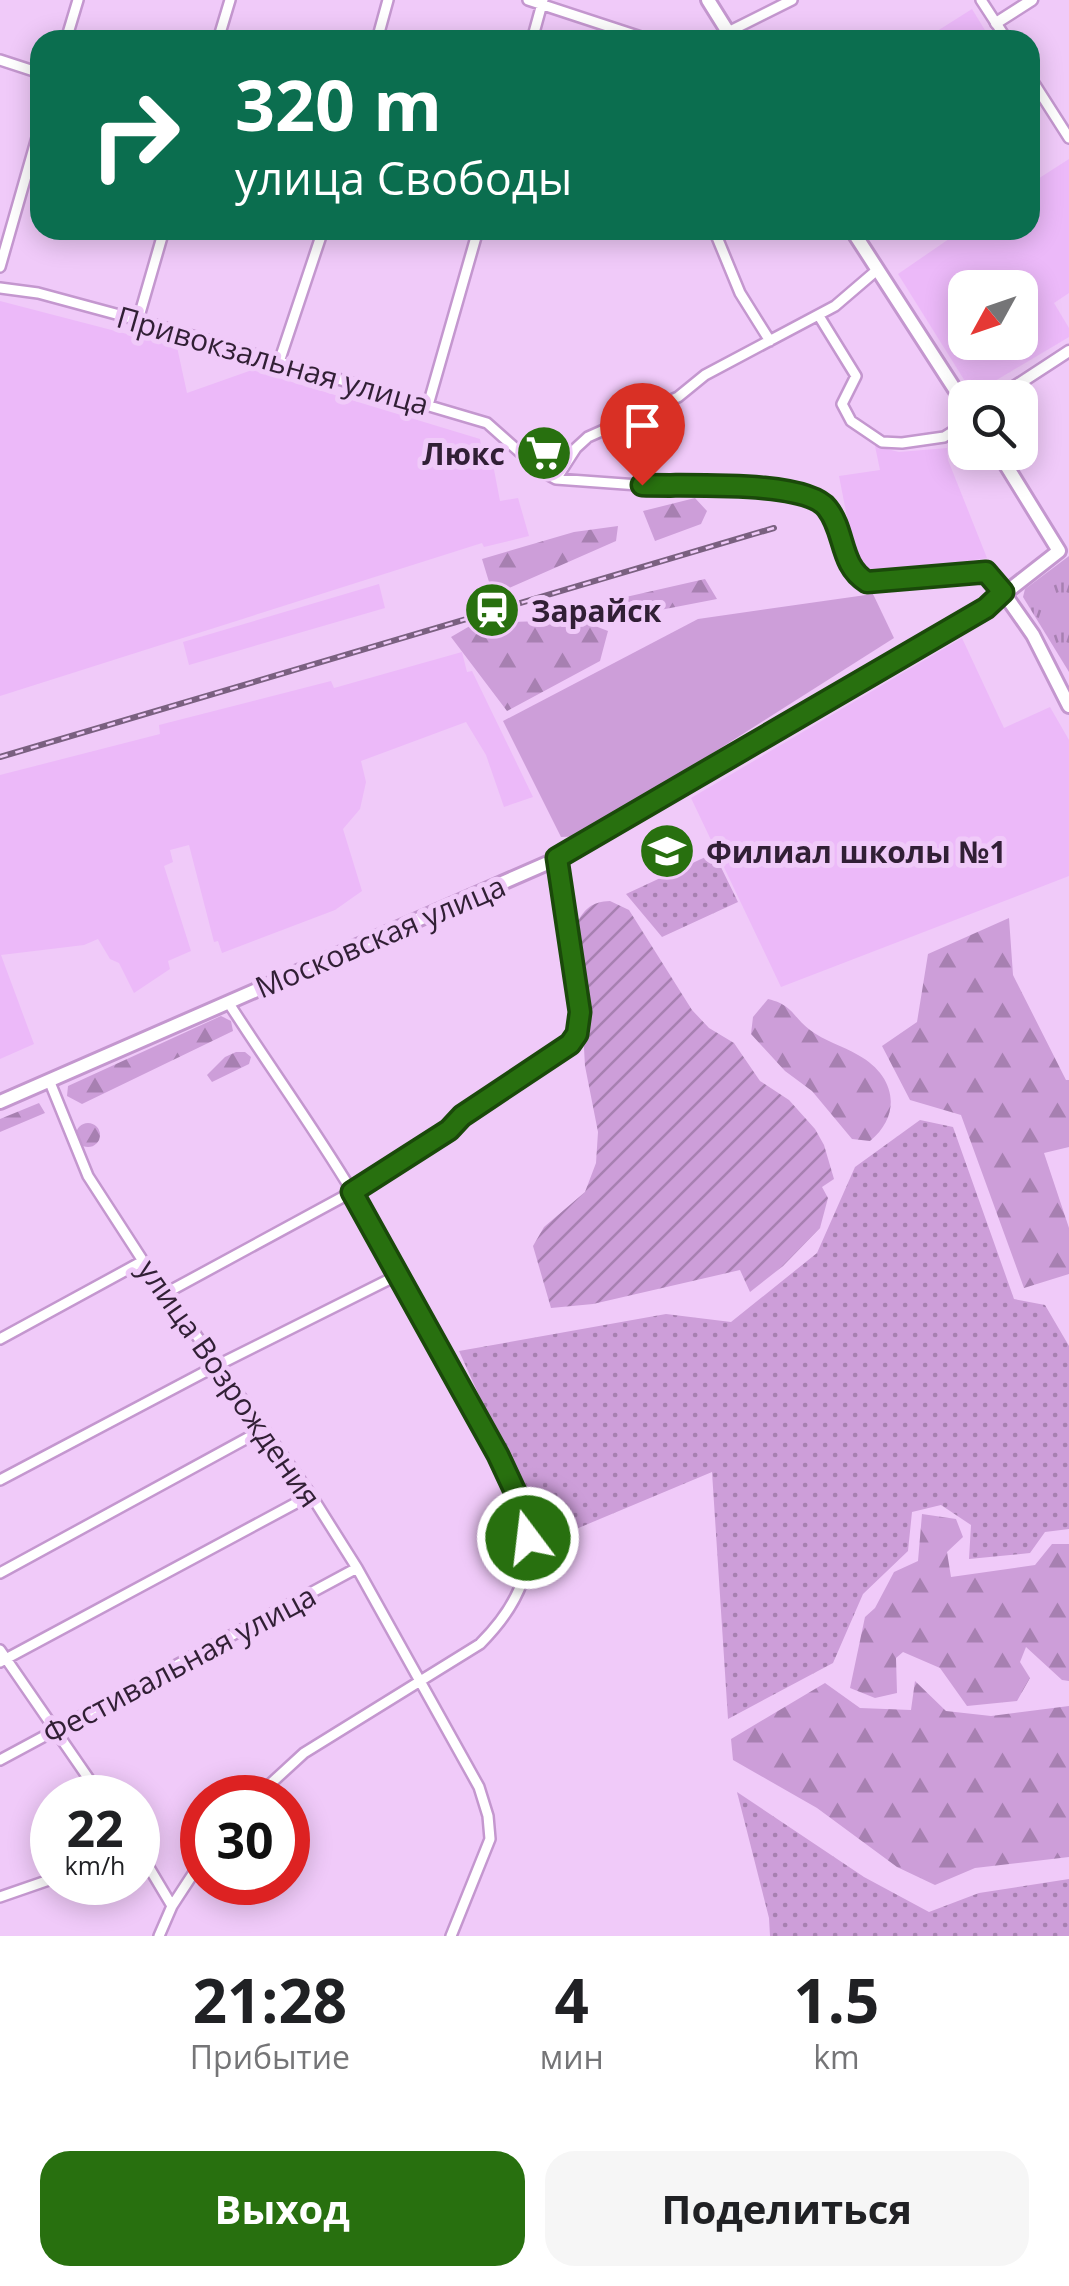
<!DOCTYPE html>
<html lang="ru">
<meta charset="utf-8">
<style>
:root{--surface:#fff;--page:#f6f6f6;--text:#202124;--muted:#757577;--accent:#28700f}
body{margin:0;font-family:"Open Sans",sans-serif;background:var(--page);color:var(--text);height:100vh;display:flex;flex-direction:column;font-size:38px;white-space:nowrap}
*{box-sizing:border-box;margin:0}
p{font-size:32px;color:var(--muted)}
.icon{flex:none;width:55px;height:55px;fill:none;stroke:currentColor;stroke-width:2;stroke-linecap:round;stroke-linejoin:round}
.map{position:relative;height:1936px;overflow:hidden}
.sheet{display:flex;flex-direction:column;background:var(--surface);flex:1}
.sheet>*{flex:none}
.top-card{position:absolute;left:30px;top:30px;width:1010px;height:210px;border-radius:30px;box-shadow:0 5px 25px #0003;background:#0b6e4f;color:#fff;overflow:hidden}
.needle{width:65px;rotate:230deg}
.tools{position:absolute;left:948px;top:270px;display:grid;gap:20px}
.tools a{display:grid;place-items:center;width:90px;height:90px;border-radius:20px;background:var(--surface);box-shadow:0 5px 25px #0003;font-size:50px}
.speed{position:absolute;left:30px;top:1775px;display:flex;gap:20px;font-size:50px;font-weight:700;text-align:center}
.speed>*{display:grid;place-content:center;width:130px;height:130px;border-radius:50%;background:var(--surface);box-shadow:0 5px 25px #0003;line-height:1}
.speed small{font-size:25px;font-weight:400}
.speed .limit{border:15px solid #d22;background:#fff;color:#111}
.pin{position:absolute;display:grid;place-items:center;width:85px;height:85px;color:#fff;margin:-102px -42px;border-radius:50% 50% 50% 0;rotate:-45deg;box-shadow:0 0 10px #0007}
.pin .icon{rotate:45deg}
.me{position:absolute;width:110px;margin:-55px;rotate:345deg;stroke-linejoin:round;filter:drop-shadow(0 0 8px #0008)}
.turn{display:flex;align-items:center;gap:35px;height:210px;padding:0 40px;font-size:45px}
.turn .icon{width:130px;height:130px;stroke-width:2.5}
.turn b{display:block;font-size:70px;line-height:85px}
.eta{display:flex;justify-content:space-evenly;align-items:center;height:170px;text-align:center}
.eta b{font-size:60px;font-weight:700;line-height:70px}
.cta{display:flex;gap:20px;margin-top:auto;padding:20px 40px}
.cta a{flex:1;height:115px;border-radius:30px;background:var(--accent);color:#fff;font-size:40px;font-weight:700;line-height:115px;text-align:center}
.cta a+a{background:var(--page);color:var(--text)}
.map>svg:first-child{display:block}
.built{fill:#ecb9f9;fill-rule:evenodd}
.grass{fill:url(#grass-dots)}
.forest{fill:url(#forest-firs)}
.park{fill:url(#park-tufts)}
.garden{fill:url(#garden-furrows)}
.pitch{fill:#cd9ed9}
.lines{fill:none;stroke-linecap:round;stroke-linejoin:round}
.minor-casing{stroke:#c497cf;stroke-width:14}
.tertiary-casing{stroke:#c497cf;stroke-width:15}
.secondary-casing{stroke:#c497cf;stroke-width:18}
.minor{stroke:#fff;stroke-width:9}
.tertiary{stroke:#fff;stroke-width:10}
.secondary{stroke:#fff;stroke-width:12}
.rail-casing{stroke:#7a6080;stroke-width:6}
.rail{stroke:#f0caf9;stroke-width:2.5;stroke-dasharray:8;stroke-linecap:butt}
.route-casing{stroke:#1a490a;stroke-width:25}
.route{stroke:#28700f;stroke-width:18}
.labels{text-anchor:middle;dominant-baseline:central;stroke-width:10;stroke-linejoin:round;paint-order:stroke}
.street-label{font-size:30px;fill:#311f35;stroke:#f0caf9}
.poi-label{font-size:30px;font-weight:bold;fill:#311f35;stroke:#f0caf9;text-anchor:start}
</style>
<div class="map">
<svg width="1069" height="1936" viewBox="0 0 1069 1936">
<defs>
<pattern id="grass-dots" width="8" height="8" patternUnits="userSpaceOnUse" patternTransform="scale(2.5)"><rect width="8" height="8" fill="#cd9ed9"/><path d="M2 2h.1M6 6h.1" fill="none" stroke="#a780b1" stroke-width="1.8" stroke-linecap="round"/></pattern>
<pattern id="forest-firs" width="22" height="20" patternUnits="userSpaceOnUse" patternTransform="scale(2.5)"><rect width="22" height="20" fill="#cd9ed9"/><path d="M5 1l3.5 6h-7zM16 11l3.5 6h-7z" fill="#a780b1"/></pattern>
<pattern id="park-tufts" width="24" height="20" patternUnits="userSpaceOnUse" patternTransform="scale(2.5)"><rect width="24" height="20" fill="#cd9ed9"/><path d="M3 7l-1-3M5 7V3M7 7l1-3M15 17l-1-3M17 17v-4M19 17l1-3" fill="none" stroke="#a780b1"/></pattern>
<pattern id="garden-furrows" width="10" height="10" patternUnits="userSpaceOnUse" patternTransform="scale(2.5)"><rect width="10" height="10" fill="#cd9ed9"/><path d="M-1 1l2-2M0 10L10 0M9 11l2-2" fill="none" stroke="#a780b1"/></pattern>
</defs>
<rect width="100%" height="100%" fill="#f0caf9"/>
<!-- built -->
<path class="built" d="M972,9L991,40H923Z
M1069,159V293L1054,303L1069,328V337L973,394L898,274L962,230H1030V184ZM965,288H1020V342H965Z
M0,301L177,347L187,393L252,370L480,439L483,455L491,454L500,501L518,498L529,536L484,547L482,543L0,696Z
M875,446L899,452L947,448L948,460L987,558L872,575L856,563L839,476L880,470Z
M379,584L385,608L189,665L183,642Z
M962,638L1004,728L1050,707L1069,740V876L781,987L691,798Z
M462,652L467,672L472,671L533,797L504,807L486,755L466,722L361,761L366,782L360,809L343,829L362,891L335,910L222,953L218,941L214,942L189,845L170,850L173,862L164,866L191,951L168,961L170,969L134,993L119,963L110,959L98,939L84,945L1,955L34,1044L0,1059V775L160,734L159,725L331,681L334,688Z"/>
<!-- grass -->
<path class="grass" d="M714,853L738,902L662,937L626,894Z
M920,1120L953,1127L1014,1299L1045,1305L1069,1346V1529L1045,1532L1030,1553L969,1559L971,1525L941,1505L912,1512L908,1551L863,1594L833,1663L728,1719L712,1472L545,1542L459,1351L666,1314L731,1322L817,1253L855,1167Z
M737,1792L864,1877L929,1912L979,1893L1069,1879V1936H770L769,1918Z"/>
<!-- forest -->
<path class="forest" d="M695,498L707,511L701,524L655,541L643,511Z
M618,526L616,541L493,595L482,559L574,532Z
M705,579L717,599L603,621L595,604Z
M569,616L608,631L600,661L507,711L451,637L475,623L547,621Z
M1009,918L1013,975L1066,1080H1069V1147L1044,1153L1069,1228V1274L1024,1288L961,1115L910,1100L882,1046L917,1022L928,954Z
M768,999C793,1005 792,1016 810,1030C824,1041 843,1046 858,1055C895,1075 903,1114 870,1141L852,1139L812,1091L785,1071L751,1034L753,1017Z
M221,1016L231,1021L233,1031L82,1104L67,1096L68,1086Z
M236,1052H245L251,1057L249,1064L212,1082L207,1075L225,1057Z
M39,1103L45,1113L0,1132V1119Z
M76 1135a12 12 0 1 1 24 0a12 12 0 1 1-24 0Z
M922,1514L956,1519L963,1537L947,1552L951,1577L1035,1565L1052,1544H1069V1681L1062,1680L1026,1647L1020,1662L1030,1678L1017,1701L967,1706L940,1668L903,1652L896,1658L897,1693L875,1698L850,1688L865,1617L875,1608L894,1572L918,1561Z
M915,1681L946,1711L991,1716L1069,1706V1857L975,1868L935,1885L897,1867L817,1808L733,1760L731,1739L825,1683L860,1708L911,1710Z"/>
<!-- park -->
<path class="park" d="M1069,556V672L1023,597L1025,589Z"/>
<!-- garden -->
<path class="garden" d="M610,901L629,910L692,1010L709,1028L734,1043L760,1081L789,1100L815,1129L824,1145L834,1179L822,1187L828,1198L820,1228L783,1266L750,1292L740,1270L593,1304L551,1308L533,1246L544,1227L585,1192L596,1163L598,1132L585,1066L577,923C585,908 592,902 610,901Z"/>
<!-- pitch -->
<path class="pitch" d="M873,594L894,638L582,836L561,837L503,721L698,619Z"/>
<g class="lines">
<!-- minor casing -->
<g class="minor-casing">
<path id="minor" d="M528,0L650,40
M981,0L1007,40
M66,40L78,0
M218,40L230,0
M377,40L388,0
M532,40L543,0
M712,40L792,0
M0,60L40,73
M1030,77L1069,138
M714,230L740,293L770,341
M0,267L40,127
M0,288L38,293L138,320L487,423L541,471L556,479L652,486H746L819,501L834,519L848,565L855,575L867,582L986,572L1003,592
M819,316L856,376L842,404L851,421L882,442L902,443L944,437L965,424
M138,320L164,230
M279,362L323,230
M428,405L478,230
M556,479L576,448L588,437L678,397L705,375L835,306L877,270
M228,1002C269,1066 314,1128 353,1193C390,1256 425,1321 460,1386C486,1432 523,1484 528,1537C532,1580 509,1615 480,1644L304,1753L255,1798
M49,1080L88,1176L143,1261L311,1495L357,1568L479,1787L488,1816L490,1839L451,1936
M166,1293L352,1192L449,1130L463,1116L570,1044L577,1034L580,1012L557,859
M0,1339L143,1261
M0,1480L216,1366L398,1275
M0,1573L262,1430
M0,1650L102,1798
M0,1662L311,1495
M0,1760L357,1568
M138,1849L172,1906
M0,1897L52,1879
M159,1936L172,1906L202,1860"/>
</g>
<!-- tertiary casing -->
<g class="tertiary-casing">
<path id="tertiary" d="M996,23L1032,0
M997,398L1069,351"/>
</g>
<!-- secondary casing -->
<g class="secondary-casing">
<path id="secondary" d="M708,0L733,40
M852,230L965,405
M1003,592L1033,635L1069,706
M0,1102L566,855L986,608L1059,551L998,452"/>
</g>
<!-- minor -->
<use href="#minor" class="minor"/>
<!-- tertiary -->
<use href="#tertiary" class="tertiary"/>
<!-- secondary -->
<use href="#secondary" class="secondary"/>
<!-- rail casing -->
<g class="rail-casing">
<path id="rail" d="M0,757L774,528"/>
</g>
<!-- rail -->
<use href="#rail" class="rail"/>
</g>
<g class="lines">
<!-- route casing -->
<g class="route-casing">
<path id="route" d="M528,1538L519,1500L498,1455L352,1192L449,1130L462,1116L570,1044L577,1034L580,1012L557,858L986,608L1003,592L986,572L867,582C839,565 846,532 827,508C804,479 680,487 642,485"/>
</g>
<!-- route -->
<use href="#route" class="route"/>
</g>
<!-- icons -->
<defs>
<g id="supermarket-disc" transform="scale(2.875)"><circle r="9.5" fill="#28700f" stroke="#f0caf9"/><path d="M-6-5.5h2.5l.6 2H6L4.5 2H-2.5L-4.4-4H-6ZM-1.5 3.2a1.3 1.3 0 1 0 .1 0ZM3 3.2a1.3 1.3 0 1 0 .1 0Z" fill="#fff"/></g>
<g id="station-disc" transform="scale(2.875)"><circle r="9.5" fill="#28700f" stroke="#f0caf9"/><path d="M-3-6H3Q5-6 5-4V2Q5 4 3 4L4.5 6H3L1.5 4h-3L-3 6H-4.5L-3 4Q-5 4-5 2V-4Q-5-6-3-6ZM-3.5-4v3h7v-3ZM-3.5 1v1.5H-2V1ZM2 1v1.5H3.5V1Z" fill="#fff"/></g>
<g id="school-disc" transform="scale(2.875)"><circle r="9.5" fill="#28700f" stroke="#f0caf9"/><path d="M0-5L7-2L0 1L-7-2ZM-4 1L0 2.5L4 1V4Q0 6-4 4Z" fill="#fff"/></g>
</defs>
<g fill-rule="evenodd">
<use href="#supermarket-disc" x="544" y="453"/>
<use href="#station-disc" x="492" y="610"/>
<use href="#school-disc" x="667" y="851"/>
</g>
<g class="labels">
<!-- street labels -->
<g class="street-label">
<text transform="translate(273 360) rotate(16)">Привокзальная улица</text>
<text transform="translate(380 936) rotate(-23)">Московская улица</text>
<text transform="translate(230 1383) rotate(55)">улица Возрождения</text>
<text transform="translate(179 1664) rotate(-28)">Фестивальная улица</text>
</g>
<!-- poi labels -->
<g class="poi-label">
<text x="505" y="453" text-anchor="end">Люкс</text>
<text x="531" y="610">Зарайск</text>
<text x="706" y="851">Филиал школы №1</text>
</g>
</g>
</svg>
<div class="tools">
<a><svg class="needle" viewBox="-14 -14 28 28"><path d="M0-13l5 13h-10z" fill="#e53935"/><path d="M0 13l5-13h-10z" fill="#757577"/></svg></a>
<a><svg class="icon" aria-label="search" viewBox="0 0 24 24"><circle cx="10" cy="10" r="6"/><path d="M15 15l6 6"/></svg></a>
</div>
<div class="speed"><div>22<small>km/h</small></div><div class="limit">30</div></div>
<div class="pin" style="left:642px;top:485px;background:#d93025"><svg class="icon" aria-label="arrive" viewBox="0 0 24 24"><path d="M6 21V4h12l-3 4 3 4H6"/></svg></div>
<svg class="me" style="left:528px;top:1538px" viewBox="-20 -20 40 40"><circle r="17" fill="#28700f" stroke="#fff" stroke-width="3"/><path d="M0-11L8 9 0 5-8 9z" fill="#fff"/></svg>
<div class="top-card">
<div class="turn"><svg class="icon" aria-label="right" viewBox="0 0 24 24"><path d="M7 20v-9h11M14 6l5 5-5 5"/></svg><div><b>320 m</b>улица Свободы</div></div>
</div>
</div>
<section class="sheet">
<div class="eta">
<div><b>21:28</b><p>Прибытие</p></div>
<div><b>4</b><p>мин</p></div>
<div><b>1.5</b><p>km</p></div>
</div>
<div class="cta"><a>Выход</a><a>Поделиться</a></div>
</section>
